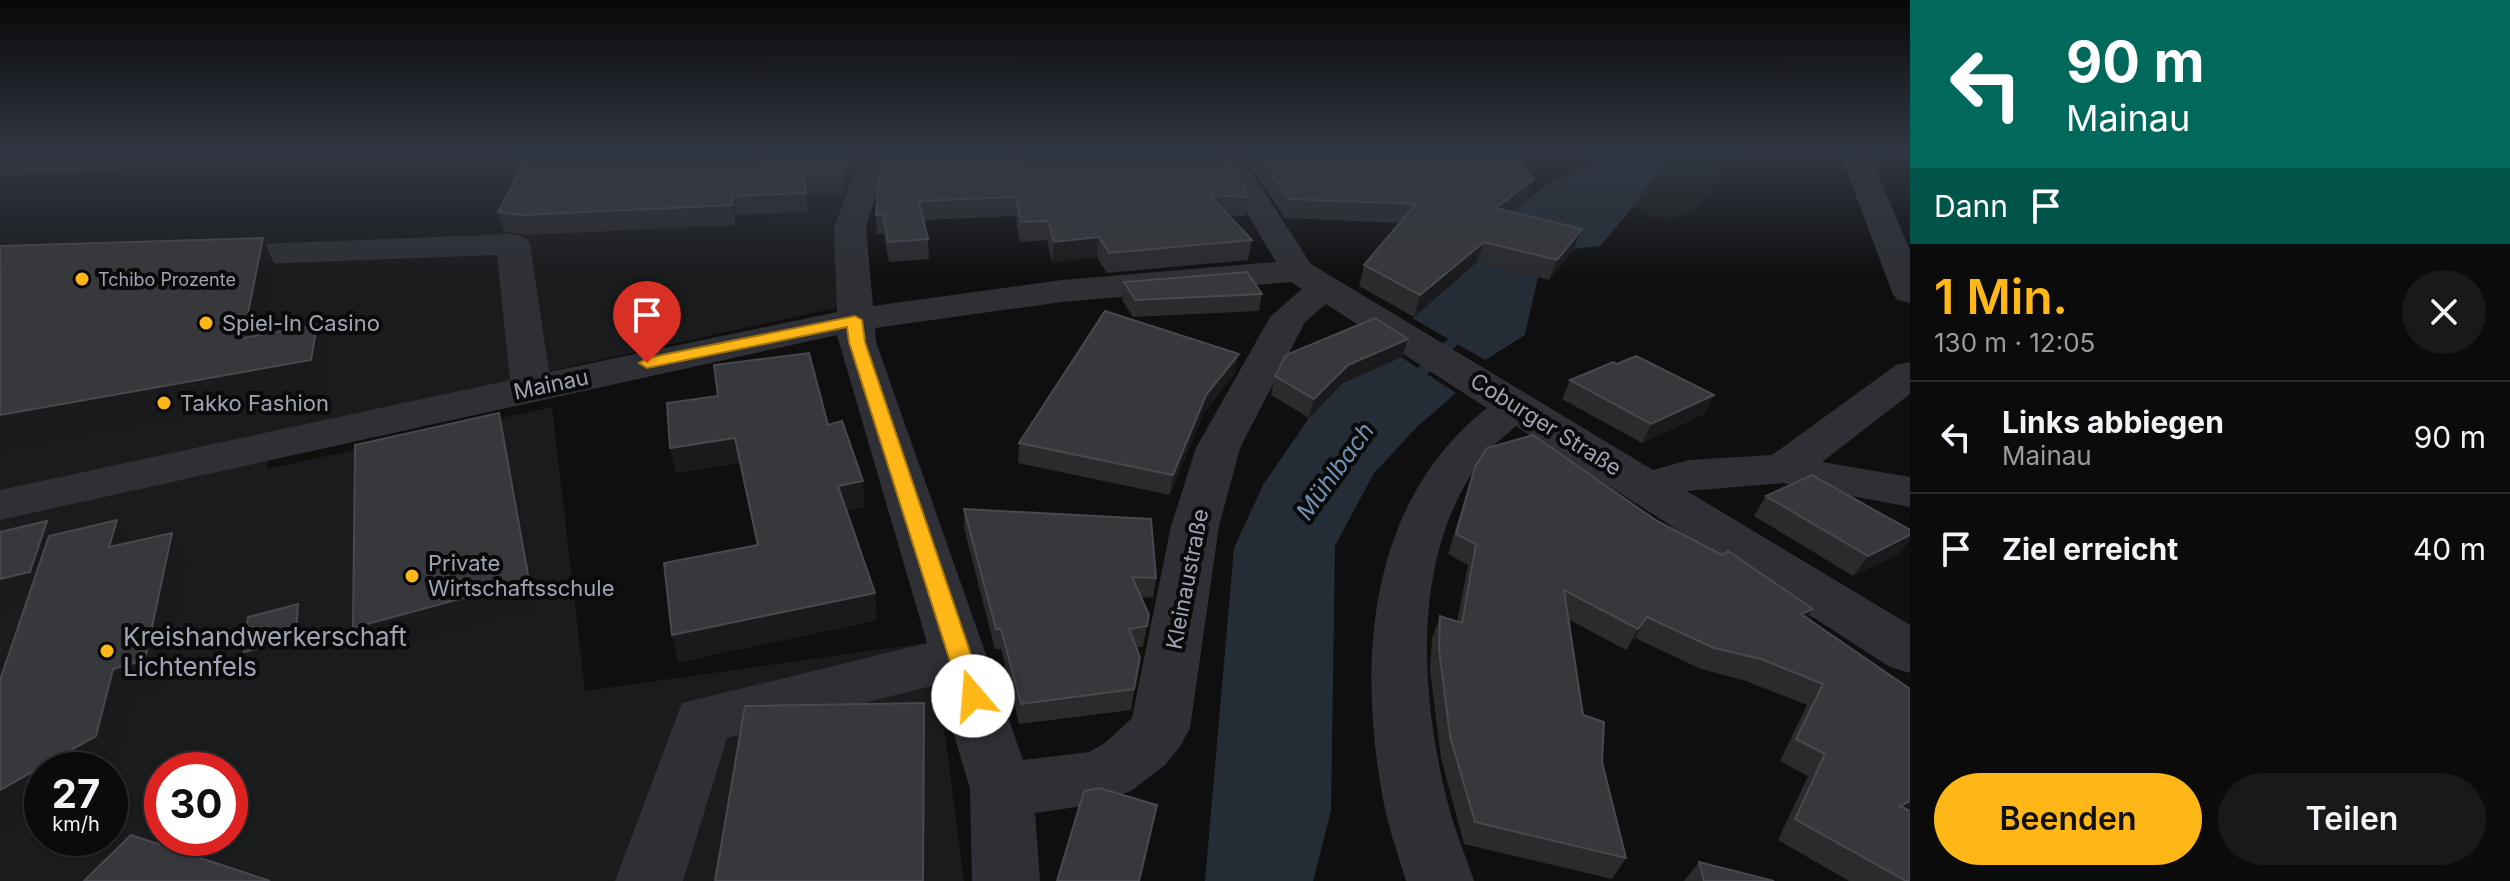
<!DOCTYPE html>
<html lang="de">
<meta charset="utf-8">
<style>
:root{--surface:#0b0b0c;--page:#19191a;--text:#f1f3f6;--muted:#9a9b9d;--line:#2b2b2d;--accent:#ffb718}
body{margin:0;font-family:Inter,sans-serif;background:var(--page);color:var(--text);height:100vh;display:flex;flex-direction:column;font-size:30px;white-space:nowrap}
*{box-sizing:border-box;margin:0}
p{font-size:26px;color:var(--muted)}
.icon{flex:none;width:44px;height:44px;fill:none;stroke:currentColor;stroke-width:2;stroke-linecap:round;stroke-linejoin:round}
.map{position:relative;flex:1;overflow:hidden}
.drawer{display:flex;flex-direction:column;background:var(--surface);width:600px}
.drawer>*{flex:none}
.top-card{background:#00695c;color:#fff;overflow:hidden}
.speed{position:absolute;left:24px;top:752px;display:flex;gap:16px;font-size:40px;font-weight:700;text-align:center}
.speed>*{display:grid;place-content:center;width:104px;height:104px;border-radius:50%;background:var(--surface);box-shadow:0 2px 6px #0004,0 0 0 2px var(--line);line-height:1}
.speed small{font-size:20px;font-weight:400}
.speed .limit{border:12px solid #d22;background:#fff;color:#111}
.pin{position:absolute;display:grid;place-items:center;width:68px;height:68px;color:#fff;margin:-82px -34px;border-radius:50% 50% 50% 0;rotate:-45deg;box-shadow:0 0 8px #0007}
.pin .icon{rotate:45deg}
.me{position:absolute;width:88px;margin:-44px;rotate:342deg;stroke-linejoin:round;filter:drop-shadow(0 0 6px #0008)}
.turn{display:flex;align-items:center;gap:28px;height:168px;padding:0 24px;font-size:36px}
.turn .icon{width:104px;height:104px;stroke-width:2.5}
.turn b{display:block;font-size:56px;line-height:68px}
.then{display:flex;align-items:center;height:76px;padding:0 24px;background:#0003;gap:16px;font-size:30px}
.round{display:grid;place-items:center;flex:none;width:84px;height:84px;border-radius:42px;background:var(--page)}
.summary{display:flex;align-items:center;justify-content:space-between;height:136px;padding:0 24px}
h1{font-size:48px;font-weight:600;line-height:60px;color:var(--accent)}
.button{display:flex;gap:16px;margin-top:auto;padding:16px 24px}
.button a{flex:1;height:92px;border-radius:48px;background:var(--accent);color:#111;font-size:32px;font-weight:600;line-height:92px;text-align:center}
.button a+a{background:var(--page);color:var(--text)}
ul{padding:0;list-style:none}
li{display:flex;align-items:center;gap:24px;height:112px;padding:0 24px;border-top:2px solid var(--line)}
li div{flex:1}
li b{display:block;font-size:30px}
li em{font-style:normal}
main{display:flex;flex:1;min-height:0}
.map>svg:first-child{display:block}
.built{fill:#1a1b1d;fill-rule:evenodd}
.green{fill:#151b16}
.water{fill:#242d35}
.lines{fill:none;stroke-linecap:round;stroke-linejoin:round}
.stream{stroke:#242d35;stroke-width:11}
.minor{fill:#2f3036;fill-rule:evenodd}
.wall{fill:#2b2b2e}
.shaded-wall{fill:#1a1a1c}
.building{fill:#37383c;stroke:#47494f;stroke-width:2}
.route{fill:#ffb718;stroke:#a67710;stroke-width:2}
.poi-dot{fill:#ffb718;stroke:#0a0a0b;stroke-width:3}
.labels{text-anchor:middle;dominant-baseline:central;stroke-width:8;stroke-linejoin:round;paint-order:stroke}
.far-poi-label{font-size:18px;fill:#9ea4b3;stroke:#0a0a0b;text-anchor:start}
.poi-label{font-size:22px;fill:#9ea4b3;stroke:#0a0a0b;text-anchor:start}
.street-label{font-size:22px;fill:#9ea4b3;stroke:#0a0a0b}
.water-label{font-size:24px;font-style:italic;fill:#7092b2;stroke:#0a0a0b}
.near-poi-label{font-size:26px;fill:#9ea4b3;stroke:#0a0a0b;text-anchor:start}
</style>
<main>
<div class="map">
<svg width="1910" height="881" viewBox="0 0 1910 881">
<rect width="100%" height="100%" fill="#0f0f10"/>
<!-- built -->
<path class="built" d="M0,153H867L845,306L269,433L267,469L552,407L585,691L933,642L964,881H0ZM42,770H110V838H42ZM162,770H230V838H162Z"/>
<!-- green -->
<path class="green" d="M1671,153H1746C1710,172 1709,222 1662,218C1651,217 1642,215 1634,206Z"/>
<!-- water -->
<path class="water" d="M1598,153H1671L1634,206L1600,246L1574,249L1494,225L1552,181L1594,164Z
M1477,262L1538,277L1525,335L1485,360L1412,318Z
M1401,357L1456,393L1418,426L1374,473L1335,546L1331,811L1313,881H1205L1234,548L1263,485L1309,418L1343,383Z"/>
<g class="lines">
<!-- stream -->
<path class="stream" d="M1412,381L1465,330"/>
<!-- minor -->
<path class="minor" d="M862,153H890L866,227L873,306L1062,280L1276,262L1211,153H1239L1311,264L1653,470L1689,460L1772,455L1896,365L1910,362V394L1822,462L1910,477V507L1783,483L1687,491L1910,625V673L1890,667L1516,426C1504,437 1490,447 1481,460C1411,555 1420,692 1447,800C1454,828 1465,854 1474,881H1406C1398,854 1388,827 1383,799C1357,659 1368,502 1487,408L1326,304L1305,322L1240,448L1219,526L1190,728L1181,745L1165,765L1131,791L1090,805L1035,813L1040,881H972L970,789L939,684L727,738L683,881H615L682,703L927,643L837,335L0,520V490L510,380L497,255L209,266L197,263L192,256L197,249L209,246L513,234L525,237L530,244L549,372L837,312L834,227ZM1291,282L1302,289L1270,317L1196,448L1171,526L1132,718L1105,743L1089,752L1023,760L876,342L875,328L1062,302Z
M1852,153H1882L1873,164L1910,250V303L1897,300L1892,292L1844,163Z"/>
</g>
<!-- wall -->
<path class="wall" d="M0,153H478V156L0,175Z
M517,153H859L844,193L807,194V212L735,215V225L527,235L504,231L498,212L515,180L511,163Z
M886,153L1249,197L1245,216H1228L1252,240L1248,260L1107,273L1097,257L1052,262L1047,240L1020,242L1015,216L924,220L928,239L929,259L889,262L884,234H877L876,215Z
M1241,153H1512L1534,179L1527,198L1510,212L1582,229L1574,249L1549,280L1477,262L1414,317L1359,286L1364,265L1400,223L1285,218Z
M1124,282L1262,294L1259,311L1133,317L1122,300Z
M1408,339L1402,357L1343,383L1309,418L1271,395L1275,376Z
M1235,373L1203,414L1170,495L1018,463L1019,443Z
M1570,380L1714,395L1704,414L1642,443L1562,399Z
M828,425L865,507L847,510L877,620L679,662L672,635L757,545L739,463L676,473L670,448Z
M1475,467L1657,521L1813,609L1807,618L1910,881H1849L1778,840L1808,776L1780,761L1807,705L1746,681L1701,669L1635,638L1626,650L1568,619L1583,715L1602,762L1626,858L1612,879L1464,844L1441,758L1430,670L1432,638L1440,616L1457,622L1468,565L1448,554L1468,488Z
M1766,496L1910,530V539L1900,553L1853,576L1754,516Z
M964,509L1156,578L1153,598L1141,597L1149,615L1143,647H1137L1140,657L1131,710L1019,724L1001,649H995L964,528Z
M1699,862L1774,881H1684Z"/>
<!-- shaded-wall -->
<path class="shaded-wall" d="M851,153H859L844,193L843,174Z
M1534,179L1527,198L1490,228L1496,208Z
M733,196L735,215V225L732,205Z
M1582,229L1574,249L1549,280L1557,260Z
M1099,237L1097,257L1052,262L1054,242Z
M263,238L275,266L257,369L243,338Z
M1484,242L1477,262L1414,317L1420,295Z
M317,325L330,356L325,392L0,452V415Z
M1408,339L1402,357L1343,383L1309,418L1314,399L1348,365Z
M1239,354L1235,373L1203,414L1170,495L1173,475L1206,395Z
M1714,395L1704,414L1642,443L1651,424Z
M499,413L508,440L538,609L367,657L353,628Z
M735,438L739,463L676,473L670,448Z
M863,481L865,507L841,512L838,486Z
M117,520L135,548L109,547Z
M47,521L66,550L50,601L0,613V579Z
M172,533L189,561L165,689L134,698L118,766L110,770H42V810L0,835V790Z
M1910,535V539L1900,553L1853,576L1868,556Z
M875,593L877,620L679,662L672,635Z
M298,604L304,615L302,650L250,663L244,652Z
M1813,609L1798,630L1801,614Z
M1647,617L1635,638L1626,650L1638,629Z
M924,703V881H923Z
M1910,801V812L1900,806Z"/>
<!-- building -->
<path class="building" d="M517,153H851L843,174L805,175V193L733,196L732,205L521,215L498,212L524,163H511Z
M886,153H1222L1249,197L1209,195L1252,240L1109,253L1099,237L1054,242L1048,221L1021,222L1016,197L919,201L928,239L888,242L883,214L876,215L879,177Z
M1257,153H1512L1534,179L1496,208L1582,229L1557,260L1484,242L1420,295L1364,265L1416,204L1289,199Z
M263,238L243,338L317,325L311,360L0,415V246Z
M1247,272L1262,294L1135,300L1124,282Z
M1105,311L1239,354L1206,395L1173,475L1019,443Z
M1375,318L1408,339L1348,365L1314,399L1275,376L1286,355Z
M809,353L828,425L842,421L863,481L838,486L875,593L672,635L664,563L758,545L735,438L670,448L667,403L718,396L714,365Z
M1636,356L1714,395L1651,424L1570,380L1613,362L1617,364Z
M499,413L529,580L353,628L355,445Z
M1533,435L1657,521L1722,555L1728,551L1813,609L1801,614L1910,689V801L1900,806L1910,811V881H1906L1795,819L1825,754L1796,739L1823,684L1761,659L1714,648L1647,617L1638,629L1564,590L1583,715L1604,722L1602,762L1626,858L1475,822L1450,736L1439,649L1440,616L1462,623L1476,544L1456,534L1475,467L1487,448Z
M1812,475L1910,530V535L1868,556L1766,496Z
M964,509L1151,519L1156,578L1132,577L1149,615L1147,626L1129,629L1140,657L1134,689L1021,704L1001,629H996Z
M117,520L109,547L172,533L145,660L113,669L96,736L0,790V680L49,536Z
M47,521L30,572L0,579V532Z
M298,604L296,639L244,652L248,617Z
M924,703L923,881H715L745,706Z
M1099,788L1157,805L1139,881H1057L1084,791Z
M131,835L270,881H84Z
M1699,862L1774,881H1704Z"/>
<!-- sky -->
<linearGradient id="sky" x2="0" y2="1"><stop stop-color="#080809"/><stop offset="0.55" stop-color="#313742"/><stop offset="1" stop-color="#313742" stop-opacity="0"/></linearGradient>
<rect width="1910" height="277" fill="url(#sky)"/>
<!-- route -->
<path class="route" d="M855,316L862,320L865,342L985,696L981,703L973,706L964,703L961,696L849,342L847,327L647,368L639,363L647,358Z"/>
<!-- markers -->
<g class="poi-dot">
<circle cx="82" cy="279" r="8"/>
<circle cx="206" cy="323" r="8"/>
<circle cx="164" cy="403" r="8"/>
<circle cx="412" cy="576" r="8"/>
<circle cx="107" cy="651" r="8"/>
</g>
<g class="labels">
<!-- far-poi labels -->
<g class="far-poi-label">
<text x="98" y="279">Tchibo Prozente</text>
</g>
<!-- poi labels -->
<g class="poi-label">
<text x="222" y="323">Spiel-In Casino</text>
<text x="180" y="403">Takko Fashion</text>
<text x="428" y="563">Private<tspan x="428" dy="25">Wirtschaftsschule</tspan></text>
</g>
<!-- street labels -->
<g class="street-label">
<text transform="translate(551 384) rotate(-12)">Mainau</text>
<text transform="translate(1546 424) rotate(32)">Coburger Straße</text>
<text transform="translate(1187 579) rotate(-79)">Kleinaustraße</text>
</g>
<!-- water labels -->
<g class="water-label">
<text transform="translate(1335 471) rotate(-54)">Mühlbach</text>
</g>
<!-- near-poi labels -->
<g class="near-poi-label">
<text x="123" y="636">Kreishandwerkerschaft<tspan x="123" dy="30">Lichtenfels</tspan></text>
</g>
</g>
</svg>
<div class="speed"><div>27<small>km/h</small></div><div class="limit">30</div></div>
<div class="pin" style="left:647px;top:363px;background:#d93025"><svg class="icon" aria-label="arrive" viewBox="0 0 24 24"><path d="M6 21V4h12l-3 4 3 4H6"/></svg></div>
<svg class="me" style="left:973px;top:696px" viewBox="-20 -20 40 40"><circle r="19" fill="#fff"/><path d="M0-13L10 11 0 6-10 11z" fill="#ffb718"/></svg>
</div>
<section class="drawer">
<div class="top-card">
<div class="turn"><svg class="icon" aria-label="left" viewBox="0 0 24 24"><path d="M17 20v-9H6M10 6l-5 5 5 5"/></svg><div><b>90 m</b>Mainau</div></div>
<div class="then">Dann<svg class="icon" aria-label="arrive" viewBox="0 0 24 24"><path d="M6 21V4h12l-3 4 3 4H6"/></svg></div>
</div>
<div class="summary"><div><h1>1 Min.</h1><p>130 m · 12:05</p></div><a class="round"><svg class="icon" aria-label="close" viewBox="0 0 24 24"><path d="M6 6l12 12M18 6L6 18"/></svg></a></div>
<ul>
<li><svg class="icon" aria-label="left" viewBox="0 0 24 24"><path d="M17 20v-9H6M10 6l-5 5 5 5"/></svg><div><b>Links abbiegen</b><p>Mainau</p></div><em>90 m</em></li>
<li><svg class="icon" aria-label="arrive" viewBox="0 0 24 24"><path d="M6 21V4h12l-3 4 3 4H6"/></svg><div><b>Ziel erreicht</b></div><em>40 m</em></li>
</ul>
<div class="button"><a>Beenden</a><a>Teilen</a></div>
</section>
</main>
